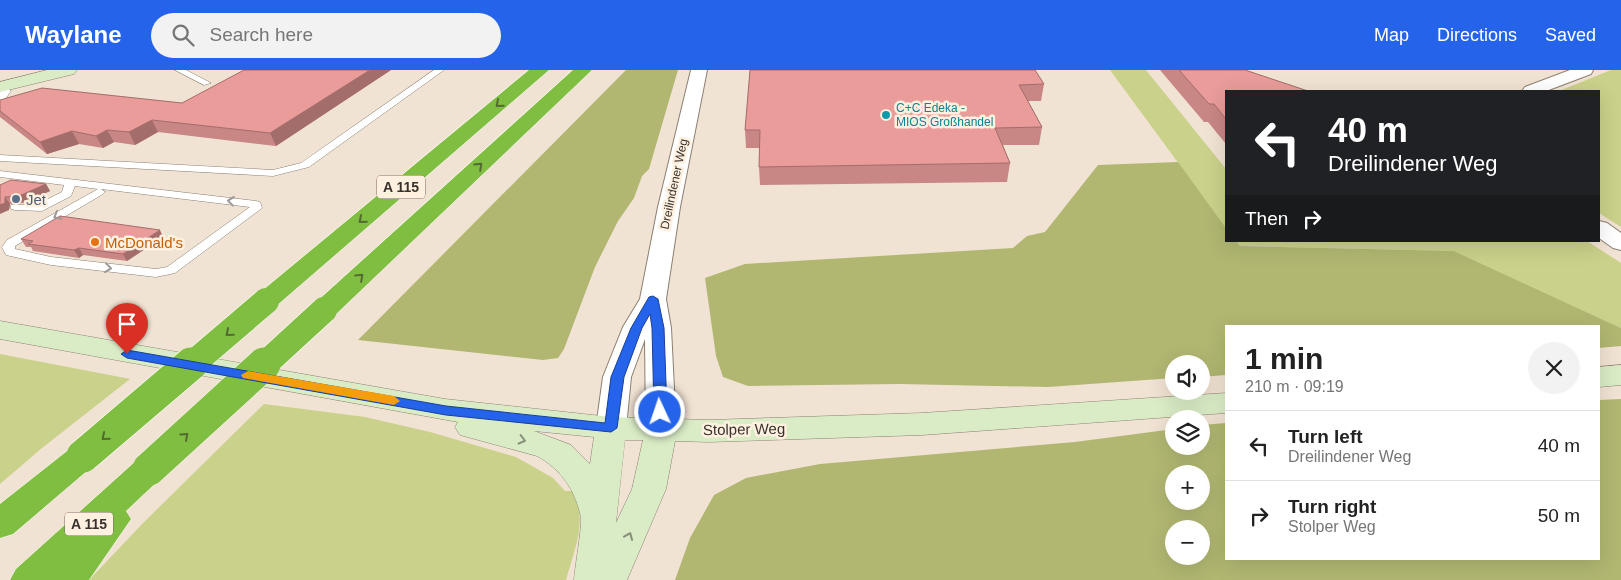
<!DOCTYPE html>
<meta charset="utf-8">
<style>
:root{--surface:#fff;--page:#f2f2f2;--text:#222;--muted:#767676;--line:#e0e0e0;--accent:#2563eb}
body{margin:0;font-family:Helvetica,sans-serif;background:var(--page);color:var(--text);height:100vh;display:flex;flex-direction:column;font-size:19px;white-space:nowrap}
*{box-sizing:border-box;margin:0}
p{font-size:16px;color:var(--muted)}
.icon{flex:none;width:28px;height:28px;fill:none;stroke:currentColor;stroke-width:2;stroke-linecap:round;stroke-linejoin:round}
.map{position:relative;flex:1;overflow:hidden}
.sheet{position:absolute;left:1225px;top:255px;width:375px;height:235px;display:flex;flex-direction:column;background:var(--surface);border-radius:0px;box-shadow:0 5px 20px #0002}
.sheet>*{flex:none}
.hud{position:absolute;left:1225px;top:20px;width:375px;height:152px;border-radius:0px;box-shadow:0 5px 20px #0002;background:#202124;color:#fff;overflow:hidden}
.controls{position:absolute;left:1165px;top:285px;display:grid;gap:10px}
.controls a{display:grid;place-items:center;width:45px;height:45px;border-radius:50%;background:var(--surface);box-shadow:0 5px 20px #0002;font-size:25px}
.pin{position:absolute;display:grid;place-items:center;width:42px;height:42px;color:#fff;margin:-51px -21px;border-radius:50% 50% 50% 0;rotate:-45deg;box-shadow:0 0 5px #0007}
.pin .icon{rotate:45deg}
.me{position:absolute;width:55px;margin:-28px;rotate:357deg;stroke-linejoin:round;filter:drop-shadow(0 0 4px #0008)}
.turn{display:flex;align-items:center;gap:18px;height:105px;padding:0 20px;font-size:22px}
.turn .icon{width:65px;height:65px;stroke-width:2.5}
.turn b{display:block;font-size:35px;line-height:42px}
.then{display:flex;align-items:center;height:48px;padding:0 20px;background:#0003;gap:10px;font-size:19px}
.round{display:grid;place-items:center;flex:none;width:52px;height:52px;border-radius:26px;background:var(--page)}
.headline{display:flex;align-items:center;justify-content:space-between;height:85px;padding:0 20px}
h1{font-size:30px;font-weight:800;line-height:38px}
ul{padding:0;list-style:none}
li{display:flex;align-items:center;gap:15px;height:70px;padding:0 20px;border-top:1px solid var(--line)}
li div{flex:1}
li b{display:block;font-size:19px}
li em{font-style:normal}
header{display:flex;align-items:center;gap:30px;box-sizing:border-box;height:70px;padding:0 25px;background:var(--accent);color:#fff}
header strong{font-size:24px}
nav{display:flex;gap:28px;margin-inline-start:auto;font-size:18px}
.search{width:350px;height:45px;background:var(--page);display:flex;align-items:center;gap:12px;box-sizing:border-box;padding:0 18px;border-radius:28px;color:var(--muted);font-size:19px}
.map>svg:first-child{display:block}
.green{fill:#cad18a}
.forest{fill:#b1b771;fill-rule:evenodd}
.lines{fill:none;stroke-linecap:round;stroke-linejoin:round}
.lane-casing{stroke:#8c7f71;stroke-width:1}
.street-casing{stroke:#8c7f71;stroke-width:2}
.secondary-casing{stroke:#8c7f71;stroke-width:1}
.highway-casing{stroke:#fff;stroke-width:1}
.lane{fill:#fff;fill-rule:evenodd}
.street{fill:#fff;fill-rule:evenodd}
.secondary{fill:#d9ecc6;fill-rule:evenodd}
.highway{fill:#7fbe40;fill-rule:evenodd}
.highway-bridge-far1-casing{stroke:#fff;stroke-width:27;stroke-linecap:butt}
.highway-bridge-casing{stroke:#fff;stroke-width:34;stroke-linecap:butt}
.highway-bridge-far1{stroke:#7fbe40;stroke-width:26}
.highway-bridge{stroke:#7fbe40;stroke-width:33}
.wall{fill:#c88684}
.shaded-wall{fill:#a36d6b}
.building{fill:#e99c99;stroke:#a36d6b}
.oneway{stroke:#546a34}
.oneway2{stroke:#9c9896}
.oneway3{stroke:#888f79}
.route{fill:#2563eb;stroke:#184099}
.slow{fill:#f59e0b}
.culture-dot{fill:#0f9aa8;stroke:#fff0e0;stroke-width:2}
.service-dot{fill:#5c6f8a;stroke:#fff0e0;stroke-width:2}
.food-dot{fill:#e8710a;stroke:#fff0e0;stroke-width:2}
.labels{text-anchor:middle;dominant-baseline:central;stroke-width:5;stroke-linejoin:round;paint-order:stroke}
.far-culture-label{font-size:12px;fill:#0d838f;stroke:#fff0e0;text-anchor:start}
.far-street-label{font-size:12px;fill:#38322c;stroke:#fff0e0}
.shield{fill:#fff0e0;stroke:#746b62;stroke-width:1}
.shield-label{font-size:14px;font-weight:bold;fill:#38322c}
.service-label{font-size:15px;fill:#4e5e75;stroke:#fff0e0;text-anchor:start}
.food-label{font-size:15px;fill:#c56008;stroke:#fff0e0;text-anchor:start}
.street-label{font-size:15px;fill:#38322c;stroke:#fff0e0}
</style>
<header>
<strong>Waylane</strong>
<div class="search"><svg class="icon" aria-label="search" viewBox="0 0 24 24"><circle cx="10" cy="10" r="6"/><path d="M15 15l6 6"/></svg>Search here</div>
<nav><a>Map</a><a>Directions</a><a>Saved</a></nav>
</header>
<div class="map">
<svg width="1621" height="510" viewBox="0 0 1621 510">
<rect width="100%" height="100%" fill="#f1e3d3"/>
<!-- green -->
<path class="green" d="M1110,0H1146L1226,99V158Z
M1611,0H1621V157L1599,143V21H1559Z
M1236,171H1587L1621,193V258L1454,181L1240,176Z
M0,284L120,307L130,309L42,378L0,414Z
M264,334L365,347L430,362L516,387L553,408L565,421H574C587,454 575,477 566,510H89L144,452Z"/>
<!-- forest -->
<path class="forest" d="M626,0H678L649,99L642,106L634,128L618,151L595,197L564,279L558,288L543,290L358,270Z
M1178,92L1226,158V171H1236L1240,176L1454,181L1621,258V276L1599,278V256H1226V305L1201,307V294H1174V308L1048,317L899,314L748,316L723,307L716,286L705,208L745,194L1013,178L1027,166L1045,162L1098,95Z
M1621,329V510H675L690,468L714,425L746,408L820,394L1075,372L1174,359V376H1201V355L1226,353V489H1599V330ZM1174,404H1201V431H1174ZM1174,459H1201V486H1174Z"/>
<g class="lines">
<!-- lane casing -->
<g class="lane-casing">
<path id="lane" d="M175,0H186L211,13L204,15Z
M434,0H444L309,97L273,106L0,91V85L273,100L301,93Z
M2,14L11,21L3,32L0,33V15Z
M0,101L256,131L260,132L262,138L175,203L156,207L51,195L6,185L2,177L7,170L98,119L75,116L71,126L42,141L15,140L11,139V135H36L62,122L64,115L0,107ZM101,119L250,137L167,197L156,199L51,187L15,179V176L103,124L105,122Z"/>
</g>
<!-- street casing -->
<g class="street-casing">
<path id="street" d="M691,0H707L680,137L666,229L671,258L676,359L672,367L661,370L650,367L646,359L645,269L631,307L626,358L622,366L611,369L600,366L596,358L603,307L623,257L640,229L658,137Z
M1570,0H1593L1591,4L1546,21H1522L1525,17Z
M1599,151L1607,153L1621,163V180L1613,178L1599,168Z"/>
</g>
<!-- secondary casing -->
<g class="secondary-casing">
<path id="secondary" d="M47,0H77L74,4L0,22V12Z
M0,251L445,329L611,347L709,350L922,343L1226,323V343L922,365L709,372L675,371L666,419L627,510H574C575,497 582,457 581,448C576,421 561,399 537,386L460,365L455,357L458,352L0,269ZM534,361L594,367L590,394L571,375ZM625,370H643L632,419L616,453Z
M1621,295V315L1599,317V297Z"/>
</g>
<!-- highway casing -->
<g class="highway-casing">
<path id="highway" d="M529,0H549L275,237L266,239L257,237L253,231L257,225Z
M573,0H592L334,246L324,248L314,246L311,240L314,234Z
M83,374L95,378L99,386L95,394L13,464L0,468V434L71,378Z
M149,387L161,390L166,399L161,408L126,441L131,449L89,510H10L16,499L137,390Z"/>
</g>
<!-- lane -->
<use href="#lane" class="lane"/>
<!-- street -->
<use href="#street" class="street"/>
<!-- secondary -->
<use href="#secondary" class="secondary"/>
<!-- highway -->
<use href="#highway" class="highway"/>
<!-- highway-bridge-far1 casing -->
<g class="highway-bridge-far1-casing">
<path id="highway-bridge-far1" d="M190,296L266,231
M263,296L324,240"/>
</g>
<!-- highway-bridge casing -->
<g class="highway-bridge-casing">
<path id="highway-bridge" d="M83,386L191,294
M149,399L264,294"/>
</g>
<!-- highway-bridge-far1 -->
<use href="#highway-bridge-far1" class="highway-bridge-far1"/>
<!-- highway-bridge -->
<use href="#highway-bridge" class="highway-bridge"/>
</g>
<!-- wall -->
<path class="wall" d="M391,0L276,76L158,62L135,75L114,72L103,78L79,74L47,84L0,47V30L182,33Z
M750,0L1044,14L1041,31H1028L1042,57L1039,75H1003L1010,93L1007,112L760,115L759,97L760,78H746L745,60Z
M1160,0H1245L1226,21V74L1208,52H1204Z
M46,114L50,121L23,133L10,134L9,140L0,115Z
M163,167L127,191L83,185L79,188L33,181L31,177H26L21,169Z"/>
<!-- shaded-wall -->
<path class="shaded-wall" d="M370,0H391L276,76L270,63Z
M152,50L158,62L135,75L129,62Z
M107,60L114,72L103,78L96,66Z
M72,61L79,74L47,84L40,72Z
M46,114L50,121L23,133L19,126Z
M5,127L10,134L9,140L0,144V135Z
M160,160L163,167L127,191L123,184Z
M79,178L83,185L79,188L74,180Z"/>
<!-- building -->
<path class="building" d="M244,0H370L270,63L152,50L129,62L107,60L96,66L72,61L40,72L0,41V30L42,18L182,33Z
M750,0H1035L1044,14L1019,15L1042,57L995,58L1010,93L759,97L760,60H745Z
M1179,0H1245L1308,21H1226V49L1214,34H1209Z
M11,110L46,114L19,126L5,127V133L0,135V115Z
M60,146L160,160L123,184L79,178L74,180L28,174L33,171L21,169Z"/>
<!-- one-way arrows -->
<defs><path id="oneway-chevron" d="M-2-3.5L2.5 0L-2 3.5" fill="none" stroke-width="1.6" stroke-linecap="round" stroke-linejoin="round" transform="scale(1.25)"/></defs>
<g class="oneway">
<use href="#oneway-chevron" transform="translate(499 34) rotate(140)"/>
<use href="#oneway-chevron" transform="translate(479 96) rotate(-43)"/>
<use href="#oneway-chevron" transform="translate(362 150) rotate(140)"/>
<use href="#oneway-chevron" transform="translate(360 207) rotate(-43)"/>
<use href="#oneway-chevron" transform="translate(229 263) rotate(140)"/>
<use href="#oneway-chevron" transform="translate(185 366) rotate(-42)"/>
<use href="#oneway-chevron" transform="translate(105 367) rotate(140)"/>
</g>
<g class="oneway2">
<use href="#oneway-chevron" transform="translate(231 131) rotate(-173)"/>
<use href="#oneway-chevron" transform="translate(57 146) rotate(150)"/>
<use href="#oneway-chevron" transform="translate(108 198) rotate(7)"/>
</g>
<g class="oneway3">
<use href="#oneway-chevron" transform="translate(522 370) rotate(14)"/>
<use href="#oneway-chevron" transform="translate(629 466) rotate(-67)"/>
</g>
<!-- route -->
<path class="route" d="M653,226L658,229L664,258L667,342L660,346L654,342L652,258L650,244L642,258L624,307L617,358L611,362L446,345L127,288L121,284L127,280L446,336L605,353L611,307L631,258L649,227Z"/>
<!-- slow -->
<path class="slow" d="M248,301L394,326L400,331L394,335L243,308L241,305Z"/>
<!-- markers -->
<circle class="culture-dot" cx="886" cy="45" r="5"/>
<circle class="service-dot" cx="16" cy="129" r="5"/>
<circle class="food-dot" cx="95" cy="172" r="5"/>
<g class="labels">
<!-- far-culture labels -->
<g class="far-culture-label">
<text x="896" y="38">C+C Edeka -<tspan x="896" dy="14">MIOS Großhandel</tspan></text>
</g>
<!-- far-street labels -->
<g class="far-street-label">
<text transform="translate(674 114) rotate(-78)">Dreilindener Weg</text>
</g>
<!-- shield labels -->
<g class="shield">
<rect x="377" y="105.5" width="48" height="23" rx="4"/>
<rect x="65" y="442.5" width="48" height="23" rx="4"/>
</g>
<g class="shield-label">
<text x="401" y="117">A 115</text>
<text x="89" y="454">A 115</text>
</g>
<!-- service labels -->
<g class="service-label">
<text x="26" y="129">Jet</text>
</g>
<!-- food labels -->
<g class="food-label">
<text x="105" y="172">McDonald's</text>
</g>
<!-- street labels -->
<g class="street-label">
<text transform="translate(744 359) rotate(-1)">Stolper Weg</text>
</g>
</g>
</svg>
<div class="controls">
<a><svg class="icon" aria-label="sound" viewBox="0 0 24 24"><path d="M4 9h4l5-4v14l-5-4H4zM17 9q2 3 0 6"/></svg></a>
<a><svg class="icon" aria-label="layers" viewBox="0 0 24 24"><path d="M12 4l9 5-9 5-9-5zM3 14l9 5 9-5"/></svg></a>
<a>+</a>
<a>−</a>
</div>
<div class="pin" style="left:127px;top:284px;background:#d93025"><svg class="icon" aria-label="arrive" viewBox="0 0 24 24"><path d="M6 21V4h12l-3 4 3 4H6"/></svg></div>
<svg class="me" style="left:660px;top:342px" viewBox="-20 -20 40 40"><circle r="17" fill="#2563eb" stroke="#fff" stroke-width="3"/><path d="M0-11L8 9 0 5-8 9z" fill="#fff"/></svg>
<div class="hud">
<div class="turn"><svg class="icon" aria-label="left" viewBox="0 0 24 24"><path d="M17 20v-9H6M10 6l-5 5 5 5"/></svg><div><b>40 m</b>Dreilindener Weg</div></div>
<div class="then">Then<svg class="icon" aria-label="right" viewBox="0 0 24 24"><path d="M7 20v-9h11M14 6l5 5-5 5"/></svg></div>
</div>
<section class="sheet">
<div class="headline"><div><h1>1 min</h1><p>210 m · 09:19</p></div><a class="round"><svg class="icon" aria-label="close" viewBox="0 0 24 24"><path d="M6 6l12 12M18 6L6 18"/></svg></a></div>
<ul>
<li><svg class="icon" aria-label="left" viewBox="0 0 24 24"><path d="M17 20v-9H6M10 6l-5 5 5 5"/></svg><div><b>Turn left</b><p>Dreilindener Weg</p></div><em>40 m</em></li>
<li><svg class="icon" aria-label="right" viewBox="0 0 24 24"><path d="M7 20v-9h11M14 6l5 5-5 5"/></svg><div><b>Turn right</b><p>Stolper Weg</p></div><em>50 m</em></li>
</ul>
</section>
</div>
